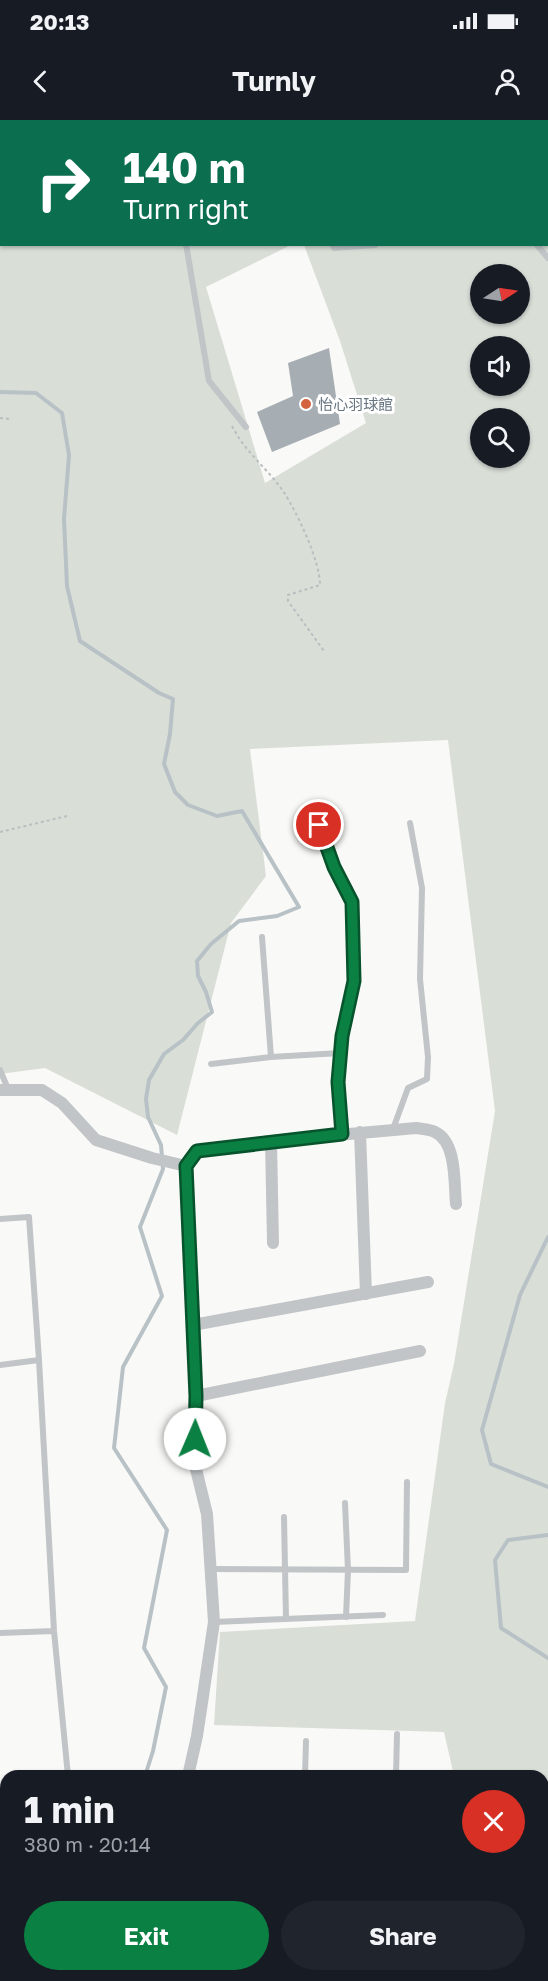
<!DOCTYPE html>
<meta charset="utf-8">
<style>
:root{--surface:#171b24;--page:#20242c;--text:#f1f3f6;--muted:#9ea1a6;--accent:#0b8043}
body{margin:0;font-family:"Golos Text","Noto Sans TC",sans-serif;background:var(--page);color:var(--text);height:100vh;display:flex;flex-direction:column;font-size:22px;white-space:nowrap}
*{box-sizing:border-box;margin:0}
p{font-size:20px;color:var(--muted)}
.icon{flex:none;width:33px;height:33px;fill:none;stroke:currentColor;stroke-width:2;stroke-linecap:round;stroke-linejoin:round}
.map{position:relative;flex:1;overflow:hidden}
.panel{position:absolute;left:0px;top:1650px;width:549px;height:212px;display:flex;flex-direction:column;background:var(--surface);border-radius:18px 18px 0 0;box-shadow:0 2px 4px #0004}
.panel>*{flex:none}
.hud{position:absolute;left:0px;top:0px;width:549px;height:126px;box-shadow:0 2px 4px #0004;background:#0b6e4f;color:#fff;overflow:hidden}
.needle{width:39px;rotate:78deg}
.controls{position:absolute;left:470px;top:144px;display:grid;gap:12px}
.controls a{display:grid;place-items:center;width:60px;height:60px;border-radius:50%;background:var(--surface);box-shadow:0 2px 4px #0004;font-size:30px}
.pin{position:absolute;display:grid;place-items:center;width:51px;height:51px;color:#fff;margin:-26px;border:3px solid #fff;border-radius:50%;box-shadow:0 2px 6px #0007}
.me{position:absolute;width:66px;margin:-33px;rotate:1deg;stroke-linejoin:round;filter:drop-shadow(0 0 4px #0008)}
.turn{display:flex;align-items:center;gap:21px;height:126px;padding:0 24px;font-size:27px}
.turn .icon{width:78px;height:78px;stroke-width:2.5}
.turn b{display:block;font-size:42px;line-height:51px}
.round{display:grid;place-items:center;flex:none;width:63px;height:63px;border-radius:32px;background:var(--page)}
.summary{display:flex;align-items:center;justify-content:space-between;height:102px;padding:0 24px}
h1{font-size:36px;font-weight:700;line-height:45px}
.action{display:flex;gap:12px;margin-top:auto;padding:12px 24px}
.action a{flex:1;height:69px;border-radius:36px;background:var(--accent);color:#fff;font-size:24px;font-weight:700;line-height:69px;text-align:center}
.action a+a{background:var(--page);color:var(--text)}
.status{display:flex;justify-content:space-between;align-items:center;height:42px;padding:0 30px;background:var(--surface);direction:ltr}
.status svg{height:16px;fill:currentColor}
header{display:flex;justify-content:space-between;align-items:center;height:78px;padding:0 24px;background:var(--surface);font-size:27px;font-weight:700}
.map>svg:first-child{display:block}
.green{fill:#d9ded7;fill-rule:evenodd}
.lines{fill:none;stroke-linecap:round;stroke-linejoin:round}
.stream{stroke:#b8c2c6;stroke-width:4}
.building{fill:#a6aeb3}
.path{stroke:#bbbec0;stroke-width:2;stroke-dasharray:3 3;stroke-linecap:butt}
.lane{stroke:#c1c5c8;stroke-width:6}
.street{stroke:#c1c5c8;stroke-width:12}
.route-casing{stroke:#07532c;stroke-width:15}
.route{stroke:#0b8043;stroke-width:10}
.poi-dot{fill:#d2633e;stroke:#fff;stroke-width:2}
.labels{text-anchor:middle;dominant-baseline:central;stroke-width:6;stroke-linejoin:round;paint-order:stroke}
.poi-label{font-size:15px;fill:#66747f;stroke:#fff;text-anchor:start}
</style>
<div class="status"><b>20:13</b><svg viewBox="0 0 49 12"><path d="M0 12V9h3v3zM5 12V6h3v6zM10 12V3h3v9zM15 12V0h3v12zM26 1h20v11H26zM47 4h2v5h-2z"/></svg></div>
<header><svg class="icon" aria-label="back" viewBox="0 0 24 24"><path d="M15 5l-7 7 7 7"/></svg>Turnly<svg class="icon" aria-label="person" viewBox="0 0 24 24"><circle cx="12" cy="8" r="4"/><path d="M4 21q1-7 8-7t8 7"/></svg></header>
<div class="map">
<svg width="548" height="1861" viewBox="0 0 548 1861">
<rect width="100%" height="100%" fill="#f9f9f7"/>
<!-- green -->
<path class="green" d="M0,0H305V1L2,2V124L291,125L206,167L265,363L366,303L340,221L304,125L548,124V2H387V0H548V1861H181L183,1856H543V1656H454L444,1612L214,1605L220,1512L415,1501L445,1283L454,1244L495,991L448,620L250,629L266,756L231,803L177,1015L45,948L0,954ZM480,154H519V194H480ZM480,226H519V266H480ZM480,298H519V338H480Z"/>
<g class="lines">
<!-- stream -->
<path class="stream" d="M0,272L36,273L62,293L69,335L64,399L67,466L80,521L159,573L173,579L170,614L164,644L175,672L188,685L217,696L242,691L299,787L277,796L239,801L211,824L197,841L198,856L206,872L212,892L198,903L183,920L164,934L149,960L146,979L148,997L161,1025L163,1049L140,1107L162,1176L123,1247L114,1328L167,1410L144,1528L166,1567L153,1631L145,1656
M548,1117L520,1175L482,1310L491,1344L548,1367
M548,1415L508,1420L495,1440L501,1508L548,1538
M155,1861L157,1856"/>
</g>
<!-- building -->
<path class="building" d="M329,228L340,304L272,332L257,292L293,276L288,243Z"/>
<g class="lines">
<!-- path -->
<path class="path" d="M0,298L10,299
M232,306C245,332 267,348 283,371C297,392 320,441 320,465L288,475V481L324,531
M0,712L67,696"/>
<!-- lane -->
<path class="lane" d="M104,2V0
M186,124L209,261L246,307
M332,124L334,128L375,125
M536,124L548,138
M319,705L334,747L352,782L354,861L342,916L338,962L342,1014
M262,817L271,937
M211,944L271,937L340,933
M0,950L8,969
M393,1009L408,968L427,959L428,937L420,859L422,768L410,703
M0,1099L29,1097L39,1240L54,1511L68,1656
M0,1245L39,1240
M345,1383L348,1450L346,1497
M284,1397L286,1499
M211,1449L406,1450L407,1362
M214,1502L383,1495
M0,1513L54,1511
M305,1656L306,1621
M396,1656L397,1614
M0,1732H6"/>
<!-- street -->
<path class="street" d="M303,2V0
M0,970H42L62,983L96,1020L152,1038L186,1046L196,1276L194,1341L207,1394L214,1502L197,1616L188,1656
M360,1012L366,1174
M271,1021L273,1123
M186,1046L197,1031L271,1021L416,1008C422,1009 430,1009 435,1012C457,1022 454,1064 456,1084
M193,1205L428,1162
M196,1276L420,1231
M163,1861L166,1856"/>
</g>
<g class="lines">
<!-- route casing -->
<g class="route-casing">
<path id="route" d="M195,1319L196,1276L186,1046L197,1031L342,1014L338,962L342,916L354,861L352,782L334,747L319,705"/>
</g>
<!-- route -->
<use href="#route" class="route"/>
</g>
<!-- markers -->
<circle class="poi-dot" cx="306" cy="284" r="6"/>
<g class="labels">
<!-- poi labels -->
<g class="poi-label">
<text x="318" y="284">怡心羽球館</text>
</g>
</g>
</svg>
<div class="controls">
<a><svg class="needle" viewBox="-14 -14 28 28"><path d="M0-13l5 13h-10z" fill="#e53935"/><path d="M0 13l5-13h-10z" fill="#9ea1a6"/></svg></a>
<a><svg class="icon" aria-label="sound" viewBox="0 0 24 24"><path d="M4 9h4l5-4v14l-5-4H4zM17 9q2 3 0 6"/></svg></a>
<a><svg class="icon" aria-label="search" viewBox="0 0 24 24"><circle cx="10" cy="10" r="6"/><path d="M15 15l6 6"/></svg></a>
</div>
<div class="pin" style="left:319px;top:705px;background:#d93025"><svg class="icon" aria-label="arrive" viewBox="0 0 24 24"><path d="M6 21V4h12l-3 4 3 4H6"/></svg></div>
<svg class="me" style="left:195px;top:1319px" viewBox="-20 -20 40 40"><circle r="19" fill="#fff"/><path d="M0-13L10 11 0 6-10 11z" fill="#0b8043"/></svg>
<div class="hud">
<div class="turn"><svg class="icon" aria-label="right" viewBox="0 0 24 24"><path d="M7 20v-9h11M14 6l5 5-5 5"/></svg><div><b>140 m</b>Turn right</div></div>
</div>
<section class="panel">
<div class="summary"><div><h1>1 min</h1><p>380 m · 20:14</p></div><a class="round" style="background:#d93025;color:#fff"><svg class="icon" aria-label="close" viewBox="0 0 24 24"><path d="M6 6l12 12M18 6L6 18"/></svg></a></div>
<div class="action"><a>Exit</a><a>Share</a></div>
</section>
</div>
